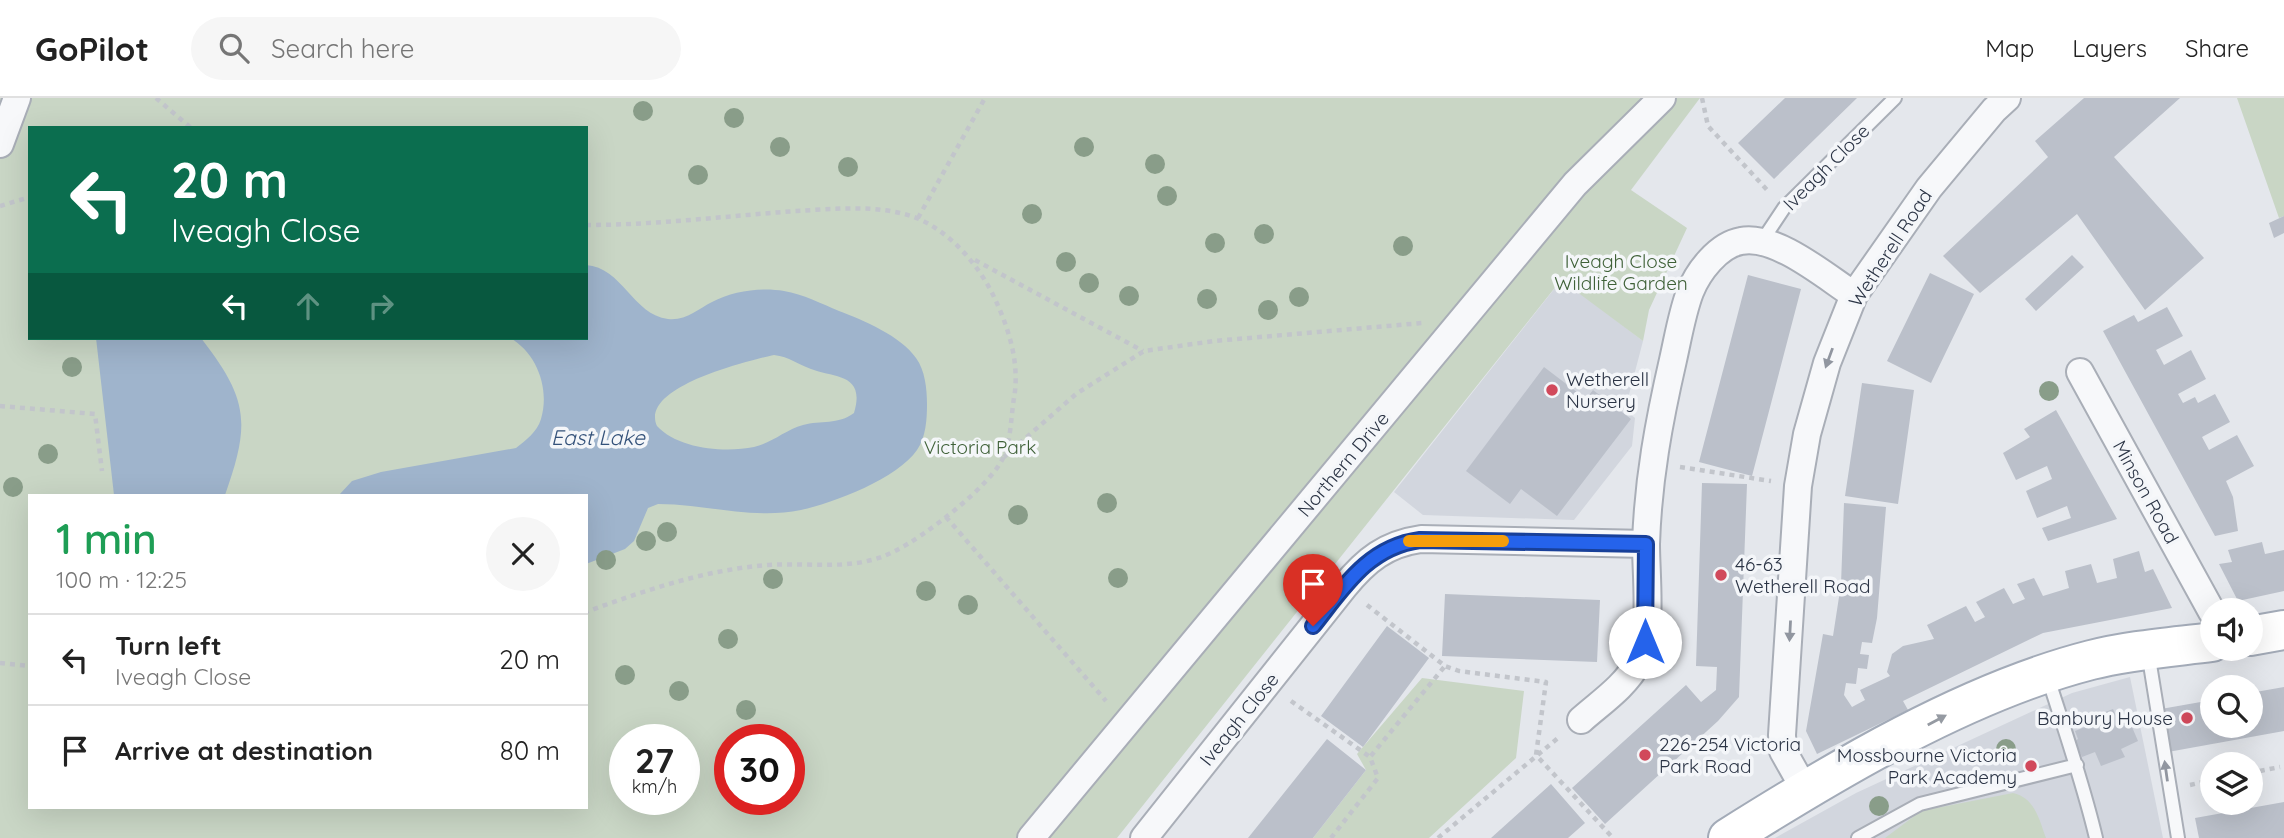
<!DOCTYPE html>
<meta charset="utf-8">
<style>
:root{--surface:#fff;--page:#f6f6f6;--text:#222;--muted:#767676;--line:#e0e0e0}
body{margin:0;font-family:Quicksand,sans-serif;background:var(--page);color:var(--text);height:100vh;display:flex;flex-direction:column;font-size:26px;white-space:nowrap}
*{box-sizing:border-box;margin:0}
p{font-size:23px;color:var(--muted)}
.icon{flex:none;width:38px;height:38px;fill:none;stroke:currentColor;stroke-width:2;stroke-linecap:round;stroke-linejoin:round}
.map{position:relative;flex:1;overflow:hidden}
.sheet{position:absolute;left:28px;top:396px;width:560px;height:315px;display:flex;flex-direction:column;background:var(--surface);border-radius:0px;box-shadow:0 7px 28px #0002}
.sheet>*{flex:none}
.top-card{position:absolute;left:28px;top:28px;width:560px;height:214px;border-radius:0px;box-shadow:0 7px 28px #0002;background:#0b6e4f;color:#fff;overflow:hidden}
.buttons{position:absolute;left:2200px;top:500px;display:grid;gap:14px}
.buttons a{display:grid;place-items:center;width:63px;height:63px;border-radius:50%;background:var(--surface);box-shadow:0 7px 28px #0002;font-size:35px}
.speed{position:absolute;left:609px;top:626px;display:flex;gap:14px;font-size:35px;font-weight:700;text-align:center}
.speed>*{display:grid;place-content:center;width:91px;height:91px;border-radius:50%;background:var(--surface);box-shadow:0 7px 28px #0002;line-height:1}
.speed small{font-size:18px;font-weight:400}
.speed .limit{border:10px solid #d22;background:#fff;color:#111}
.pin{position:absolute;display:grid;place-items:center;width:60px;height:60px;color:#fff;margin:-72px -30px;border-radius:50% 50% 50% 0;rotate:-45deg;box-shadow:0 0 7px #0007}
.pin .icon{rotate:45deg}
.me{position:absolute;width:77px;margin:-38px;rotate:0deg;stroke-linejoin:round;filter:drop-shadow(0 0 5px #0008)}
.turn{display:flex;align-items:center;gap:24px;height:147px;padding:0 28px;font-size:32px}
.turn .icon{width:91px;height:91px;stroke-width:2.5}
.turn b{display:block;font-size:49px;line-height:60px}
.lanes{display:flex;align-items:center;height:66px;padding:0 28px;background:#0003;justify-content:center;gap:35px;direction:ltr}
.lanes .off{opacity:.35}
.round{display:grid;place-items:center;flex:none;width:74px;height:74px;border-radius:37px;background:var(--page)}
.head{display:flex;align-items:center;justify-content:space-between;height:119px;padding:0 28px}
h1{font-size:42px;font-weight:600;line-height:52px;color:#1e9e55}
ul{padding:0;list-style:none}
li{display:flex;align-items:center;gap:21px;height:91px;padding:0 28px;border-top:2px solid var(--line)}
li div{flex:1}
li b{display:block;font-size:26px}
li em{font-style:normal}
header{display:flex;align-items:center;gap:42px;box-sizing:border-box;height:98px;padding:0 35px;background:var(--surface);border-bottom:2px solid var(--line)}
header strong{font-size:33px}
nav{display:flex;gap:38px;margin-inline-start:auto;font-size:24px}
.search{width:490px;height:63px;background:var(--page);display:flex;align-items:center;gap:18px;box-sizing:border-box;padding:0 24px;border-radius:38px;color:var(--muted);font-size:26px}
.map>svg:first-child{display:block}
.built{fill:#d2d6de}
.green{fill:#c9d6c5;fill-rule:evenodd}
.water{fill:#9fb4cc;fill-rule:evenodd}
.building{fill:#bbc0ca}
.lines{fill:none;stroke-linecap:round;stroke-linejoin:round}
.lane-casing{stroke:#a9aeb7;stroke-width:16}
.street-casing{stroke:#a9aeb7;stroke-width:30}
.primary-casing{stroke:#a3abb8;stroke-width:42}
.path{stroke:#c2c5cb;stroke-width:4.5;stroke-dasharray:5 5;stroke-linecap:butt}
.lane{stroke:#f7f8fa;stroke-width:12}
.street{stroke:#f7f8fa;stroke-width:26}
.primary{stroke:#fff;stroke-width:38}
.tree{fill:#899d89}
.oneway{fill:#9196a0}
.oneway2{fill:#959aa2}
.route-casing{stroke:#184099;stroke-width:18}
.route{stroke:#2563eb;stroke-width:12}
.slow{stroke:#f59e0b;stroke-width:12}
.poi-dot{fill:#d1495b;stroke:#f4f6f9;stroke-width:2.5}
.labels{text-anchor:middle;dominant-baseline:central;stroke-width:7;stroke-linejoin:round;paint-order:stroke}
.street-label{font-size:19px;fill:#2b3445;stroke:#f4f6f9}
.park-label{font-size:19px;fill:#3f6138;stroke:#f4f6f9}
.poi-label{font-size:19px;fill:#2b3445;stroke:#f4f6f9;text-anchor:start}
.water-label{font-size:21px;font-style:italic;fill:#34527a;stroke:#f4f6f9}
</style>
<header>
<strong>GoPilot</strong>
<div class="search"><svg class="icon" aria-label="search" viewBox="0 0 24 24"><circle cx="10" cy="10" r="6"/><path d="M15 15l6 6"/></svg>Search here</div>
<nav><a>Map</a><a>Layers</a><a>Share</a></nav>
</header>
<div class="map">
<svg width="2284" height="740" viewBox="0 0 2284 740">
<rect width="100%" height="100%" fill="#e4e7ec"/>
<!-- built -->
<path class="built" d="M1562,181L1643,243L1625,312L1635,320L1632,348L1574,422L1423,417L1394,394Z
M2130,579L2163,740H1775L1856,695L2072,595Z"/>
<!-- green -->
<path class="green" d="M0,0H1700L1631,92L1687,130L1649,212L1643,243L1561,182L1117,740H0ZM30,30H586V240H30ZM30,397H586V709H30ZM625,642H684V702H625ZM730,642H789V702H730Z
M2237,0H2284V118L2279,120Z
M1422,580L1524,593L1516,660L1429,740H1313L1366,672L1357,656Z
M2013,695C2035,700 2039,721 2046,740H1885L1921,713Z"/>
<!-- water -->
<path class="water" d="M586,167C622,169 633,217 668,221C686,223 698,211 712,204C733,193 761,189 784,193C803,196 822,206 839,213C863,222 901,238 916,260C925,272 927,291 927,306C927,321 926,339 917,352C898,380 834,405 801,412C753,422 706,406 658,406L648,410L634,443L625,451L586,466V397H339L352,383L381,374L516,350C526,342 537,334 541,321C550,291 537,255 510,240H586ZM774,257C790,259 797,266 811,271C834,280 866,275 854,315C838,327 821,322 803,327C785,332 772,345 754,349C725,355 678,351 657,328C639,289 748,263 774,257Z
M96,240H201C248,301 251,324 225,397H114Z"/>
<!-- building -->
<path class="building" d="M1785,0H1857L1774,81L1738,45Z
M2084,0H2180L2114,59L2204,160L2145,212L2077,116L1980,195L1943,158L2048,59L2035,43Z
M2284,118V135L2274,140L2269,125Z
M2072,157L2084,169L2036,213L2025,201Z
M1930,175L1974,196L1931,285L1887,263Z
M1748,177L1801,191L1752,378L1699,364Z
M2167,209L2183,238L2156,252L2164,267L2191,252L2206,281L2178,296L2183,305L2195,299L2198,305L2215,296L2230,324L2202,339L2209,352L2237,337L2254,368L2226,383L2233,399L2238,433L2215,438L2103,233L2134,217L2138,224Z
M1544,269L1586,301L1593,292L1631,321L1557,418L1521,391L1510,406L1466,373Z
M1862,285L1914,292L1898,406L1845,398Z
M2056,312L2117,421L2048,443L2042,430L2071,420L2067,408L2037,420L2026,393L2052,381L2047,368L2016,382L2003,355L2030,339L2024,331Z
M1702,385L1747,386L1739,599L1718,623L1605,726L1572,690L1686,587L1701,604L1716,592L1717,569L1696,568Z
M1844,405L1886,409L1877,520L1872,545L1862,544L1860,556L1869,557L1867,571L1858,570L1856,586L1846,585L1844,597L1852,609L1865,602L1860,592L1890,578L1887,574L1892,556L1903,548L1934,541L1927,527L1966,508L1975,524L1985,519L1976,504L2004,490L2013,506L2025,501L2017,486L2034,480L2043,498L2069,490L2065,473L2091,466L2097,485L2117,480L2113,461L2139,453L2145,474L2153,471L2172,510L2043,535L1903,603L1908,612L1817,656L1806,633L1823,536L1833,538L1841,486Z
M2262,444L2265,456L2284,452V493L2238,503L2219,466L2232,464L2228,452Z
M1445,496L1600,502L1597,564L1442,558Z
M1387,528L1429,560L1363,649L1321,618Z
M2284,589V633L2168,654L2161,611L2212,602V628H2250V595Z
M2113,611L2120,626L2129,622L2138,643L2121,651L2125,659L2101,668L2095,654L2082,659L2075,643L2078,641L2075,633L2085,629L2083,623Z
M1327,641L1366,672L1313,740H1248Z
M1551,686L1585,725L1568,740H1491Z
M2284,704V740H2199L2195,720Z"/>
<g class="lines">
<!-- lane casing -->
<g class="lane-casing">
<path id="lane" d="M1762,143L1784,110L1895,0
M2148,554L2178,740
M2048,580C2065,633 2083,685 2096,740
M1858,740L1920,706L2077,667"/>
</g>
<!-- street casing -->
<g class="street-casing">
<path id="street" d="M0,46L17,0
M2080,274L2212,514
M1581,622C1600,605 1626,588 1638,564C1653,536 1646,479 1646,446
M1805,692L1783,653L1782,637L1798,388L1807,336L1827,265L1854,197L1929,90L1994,12L2007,0
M1031,740L1575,86L1662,0
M1144,740L1344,489C1366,462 1386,446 1421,441L1646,446C1648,382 1659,323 1673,262C1678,240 1682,215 1690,194C1698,174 1718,147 1741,143C1776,136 1826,179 1854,197"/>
</g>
<!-- primary casing -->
<g class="primary-casing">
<path id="primary" d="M2250,538L2284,532
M1728,740C1836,672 1966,594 2091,562C2130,552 2172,549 2212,544"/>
</g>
<!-- path -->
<path class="path" d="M156,0L191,30
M1702,0L1708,28L1769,94
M0,108L30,99
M918,120L985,0
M586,127C657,127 726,118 796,113C834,111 877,106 914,119C949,132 980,168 995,201C1009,231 1020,266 1014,300C1011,318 1011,342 1004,358C992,387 924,439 895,453C855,474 812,464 768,467C704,472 646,492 586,514
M975,162L1143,253
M0,308L95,316L102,373
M1004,359L1076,296L1144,253L1214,243L1422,225
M1680,369L1771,383
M946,419L1106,603
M1367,507L1445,568L1459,573L1546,584L1536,657L1613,740
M0,565L30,568
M1291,603L1370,659
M2250,675L2280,669
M2190,687L2212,682
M1331,740L1378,680L1370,659L1445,568
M1438,740L1558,640"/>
<!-- lane -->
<use href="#lane" class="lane"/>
<!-- street -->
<use href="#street" class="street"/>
<!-- primary -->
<use href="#primary" class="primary"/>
</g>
<!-- trees -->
<g class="tree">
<circle cx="643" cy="13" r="10"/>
<circle cx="734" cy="20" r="10"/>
<circle cx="780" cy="49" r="10"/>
<circle cx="1084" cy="49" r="10"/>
<circle cx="1155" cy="66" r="10"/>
<circle cx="848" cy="69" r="10"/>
<circle cx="698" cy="77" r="10"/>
<circle cx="1167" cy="98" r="10"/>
<circle cx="1032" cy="116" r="10"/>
<circle cx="1264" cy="136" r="10"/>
<circle cx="1215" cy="145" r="10"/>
<circle cx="1403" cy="148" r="10"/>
<circle cx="1066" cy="164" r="10"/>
<circle cx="1089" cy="185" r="10"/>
<circle cx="1129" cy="198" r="10"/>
<circle cx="1299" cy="199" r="10"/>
<circle cx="1207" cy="201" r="10"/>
<circle cx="1268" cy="212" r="10"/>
<circle cx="72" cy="269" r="10"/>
<circle cx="2049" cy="293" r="10"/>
<circle cx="48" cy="356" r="10"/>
<circle cx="13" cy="389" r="10"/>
<circle cx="1107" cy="405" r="10"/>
<circle cx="1018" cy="417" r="10"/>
<circle cx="667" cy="434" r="10"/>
<circle cx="646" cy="443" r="10"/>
<circle cx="606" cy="462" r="10"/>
<circle cx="1118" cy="480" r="10"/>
<circle cx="773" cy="481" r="10"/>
<circle cx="926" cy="493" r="10"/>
<circle cx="968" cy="507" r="10"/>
<circle cx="728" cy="541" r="10"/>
<circle cx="625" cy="577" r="10"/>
<circle cx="679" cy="593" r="10"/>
<circle cx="746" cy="612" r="10"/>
<circle cx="2006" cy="651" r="10"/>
<circle cx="1879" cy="708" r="10"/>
</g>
<!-- one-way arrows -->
<defs><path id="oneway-solid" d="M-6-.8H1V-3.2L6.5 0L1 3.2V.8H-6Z" transform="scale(1.75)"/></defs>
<g class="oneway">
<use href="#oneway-solid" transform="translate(1829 260) rotate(110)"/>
<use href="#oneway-solid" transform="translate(1790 533) rotate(93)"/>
<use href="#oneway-solid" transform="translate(2166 673) rotate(-98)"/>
</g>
<use class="oneway2" href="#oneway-solid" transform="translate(1937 622) rotate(-28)"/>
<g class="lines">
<!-- route casing -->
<g class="route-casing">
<path id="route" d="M1313,528C1344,489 1368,449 1420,442L1646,446L1645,544"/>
</g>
<!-- route -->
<use href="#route" class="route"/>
<!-- slow -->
<path class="slow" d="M1409,443H1503"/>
</g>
<!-- markers -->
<g class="poi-dot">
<circle cx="1552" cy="292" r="7"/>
<circle cx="1721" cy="477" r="7"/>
<circle cx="2187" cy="620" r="7"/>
<circle cx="1645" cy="657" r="7"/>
<circle cx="2031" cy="668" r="7"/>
</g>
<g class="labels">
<!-- street labels -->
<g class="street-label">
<text transform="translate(1826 69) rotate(-45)">Iveagh Close</text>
<text transform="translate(1890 150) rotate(-57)">Wetherell Road</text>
<text transform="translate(1343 366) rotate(-50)">Northern Drive</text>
<text transform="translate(2146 394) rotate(61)">Minson Road</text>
<text transform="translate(1239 621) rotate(-51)">Iveagh Close</text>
</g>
<!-- park labels -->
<g class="park-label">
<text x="1621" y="163">Iveagh Close<tspan x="1621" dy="22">Wildlife Garden</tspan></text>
<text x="980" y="349">Victoria Park</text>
</g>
<!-- poi labels -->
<g class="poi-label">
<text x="1566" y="281">Wetherell<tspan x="1566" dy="22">Nursery</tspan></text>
<text x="1735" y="466">46-63<tspan x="1735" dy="22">Wetherell Road</tspan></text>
<text x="2173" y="620" text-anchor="end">Banbury House</text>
<text x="1659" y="646">226-254 Victoria<tspan x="1659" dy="22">Park Road</tspan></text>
<text x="2017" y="657" text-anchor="end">Mossbourne Victoria<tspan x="2017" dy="22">Park Academy</tspan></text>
</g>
<!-- water labels -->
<g class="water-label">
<text x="598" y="339">East Lake</text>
</g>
</g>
</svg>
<div class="buttons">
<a><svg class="icon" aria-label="sound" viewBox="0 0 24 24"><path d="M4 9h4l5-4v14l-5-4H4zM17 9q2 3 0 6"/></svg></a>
<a><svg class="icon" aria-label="search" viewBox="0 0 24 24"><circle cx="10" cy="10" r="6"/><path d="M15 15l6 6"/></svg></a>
<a><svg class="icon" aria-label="layers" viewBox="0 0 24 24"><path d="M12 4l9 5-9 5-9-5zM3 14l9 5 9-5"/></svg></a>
</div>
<div class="speed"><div>27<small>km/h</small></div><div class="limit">30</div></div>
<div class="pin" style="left:1313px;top:528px;background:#d93025"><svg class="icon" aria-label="arrive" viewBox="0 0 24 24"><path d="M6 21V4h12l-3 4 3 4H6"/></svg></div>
<svg class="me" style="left:1645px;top:544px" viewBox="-20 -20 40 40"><circle r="19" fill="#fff"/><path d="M0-13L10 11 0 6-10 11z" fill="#2563eb"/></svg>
<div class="top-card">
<div class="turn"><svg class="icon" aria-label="left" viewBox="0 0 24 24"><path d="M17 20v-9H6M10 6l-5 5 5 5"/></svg><div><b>20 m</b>Iveagh Close</div></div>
<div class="lanes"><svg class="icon" aria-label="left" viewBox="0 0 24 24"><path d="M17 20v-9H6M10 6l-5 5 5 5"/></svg><svg class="icon off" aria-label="ahead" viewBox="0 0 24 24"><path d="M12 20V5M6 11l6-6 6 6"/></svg><svg class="icon off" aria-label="right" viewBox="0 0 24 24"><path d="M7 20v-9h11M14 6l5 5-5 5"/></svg></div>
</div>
<section class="sheet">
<div class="head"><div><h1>1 min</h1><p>100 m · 12:25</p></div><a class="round"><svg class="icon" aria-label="close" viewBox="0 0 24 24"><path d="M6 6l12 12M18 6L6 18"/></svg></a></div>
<ul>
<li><svg class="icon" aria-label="left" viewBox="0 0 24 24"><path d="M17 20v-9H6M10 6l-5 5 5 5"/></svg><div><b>Turn left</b><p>Iveagh Close</p></div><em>20 m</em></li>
<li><svg class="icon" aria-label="arrive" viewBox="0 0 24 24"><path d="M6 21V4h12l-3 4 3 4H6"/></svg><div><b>Arrive at destination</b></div><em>80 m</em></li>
</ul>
</section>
</div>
